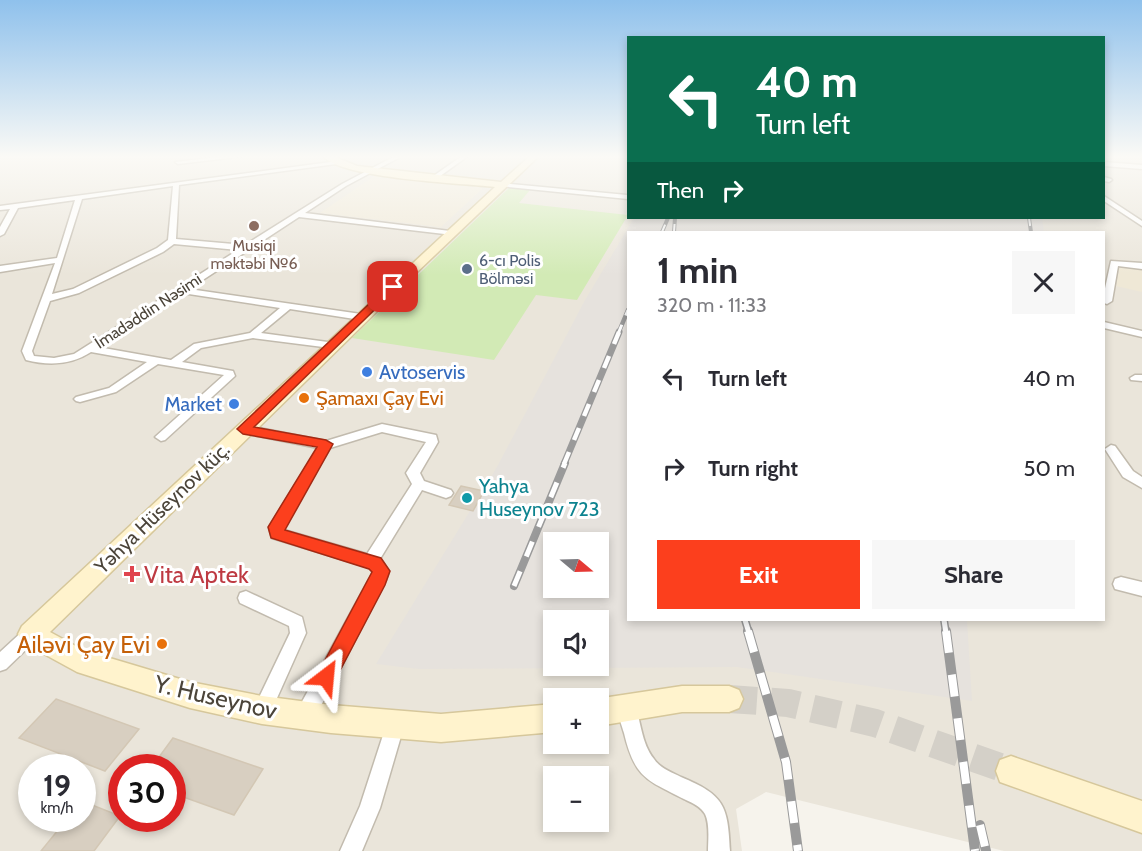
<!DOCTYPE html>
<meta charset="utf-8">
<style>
:root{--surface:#fff;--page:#f7f7f7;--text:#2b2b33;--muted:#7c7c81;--accent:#fc3f1d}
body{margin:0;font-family:Cabin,sans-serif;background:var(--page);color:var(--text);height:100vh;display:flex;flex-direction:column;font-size:22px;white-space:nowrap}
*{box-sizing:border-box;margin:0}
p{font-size:20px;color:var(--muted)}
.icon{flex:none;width:33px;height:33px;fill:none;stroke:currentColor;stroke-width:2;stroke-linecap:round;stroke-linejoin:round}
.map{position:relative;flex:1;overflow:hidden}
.drawer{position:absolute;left:627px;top:231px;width:478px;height:390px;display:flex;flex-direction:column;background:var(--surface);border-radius:0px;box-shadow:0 3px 9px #0003}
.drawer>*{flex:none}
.hud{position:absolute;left:627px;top:36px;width:478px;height:183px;border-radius:0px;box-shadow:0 3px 9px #0003;background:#0b6e4f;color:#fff;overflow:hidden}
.needle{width:39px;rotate:109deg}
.controls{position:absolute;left:543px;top:532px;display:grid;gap:12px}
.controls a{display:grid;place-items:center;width:66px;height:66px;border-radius:0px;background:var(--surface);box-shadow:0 3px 9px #0003;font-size:30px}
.speed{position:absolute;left:18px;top:754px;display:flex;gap:12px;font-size:30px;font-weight:700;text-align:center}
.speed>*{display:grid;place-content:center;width:78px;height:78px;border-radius:50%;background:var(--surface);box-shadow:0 3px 9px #0003;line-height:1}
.speed small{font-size:15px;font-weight:400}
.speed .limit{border:9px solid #d22;background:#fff;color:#111}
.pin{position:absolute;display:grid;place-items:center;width:51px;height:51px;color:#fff;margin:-26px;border-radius:12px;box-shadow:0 3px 9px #0006}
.me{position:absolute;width:66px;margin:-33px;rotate:29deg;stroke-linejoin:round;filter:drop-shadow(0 0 4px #0008)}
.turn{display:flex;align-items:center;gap:21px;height:126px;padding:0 30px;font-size:27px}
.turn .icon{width:78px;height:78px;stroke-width:2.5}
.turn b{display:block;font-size:42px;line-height:51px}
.then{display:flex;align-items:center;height:57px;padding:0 30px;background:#0003;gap:12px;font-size:22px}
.round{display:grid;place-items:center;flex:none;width:63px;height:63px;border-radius:0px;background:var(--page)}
.head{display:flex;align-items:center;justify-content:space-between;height:102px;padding:0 30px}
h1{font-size:36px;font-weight:800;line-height:45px}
.cta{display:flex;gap:12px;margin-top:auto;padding:12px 30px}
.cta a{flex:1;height:69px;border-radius:0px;background:var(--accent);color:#fff;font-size:24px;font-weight:800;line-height:69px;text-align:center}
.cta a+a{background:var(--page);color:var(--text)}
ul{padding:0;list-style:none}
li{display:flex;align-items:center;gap:18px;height:90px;padding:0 30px}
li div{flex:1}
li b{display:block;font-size:22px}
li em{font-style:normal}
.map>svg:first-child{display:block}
.residential{fill:#eae5da;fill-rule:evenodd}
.industrial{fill:#e6e2dd;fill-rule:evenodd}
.education{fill:#efe8d6}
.green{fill:#d2eab5}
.building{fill:#d8cfc1;stroke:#d3c7b4;stroke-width:1.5}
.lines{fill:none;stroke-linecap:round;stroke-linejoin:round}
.secondary-tunnel{stroke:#d4d0c8;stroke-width:28;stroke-dasharray:28 14;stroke-linecap:butt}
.street-casing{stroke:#c2bbae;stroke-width:3}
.secondary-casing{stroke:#d6c79b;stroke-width:3}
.street{fill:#fff;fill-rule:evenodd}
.secondary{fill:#fff3cd;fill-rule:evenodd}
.rail-far4-casing{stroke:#9a9a9a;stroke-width:4}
.rail-far3-casing{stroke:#9a9a9a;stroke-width:4.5}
.rail-far2-casing{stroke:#9a9a9a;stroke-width:7}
.rail-far1-casing{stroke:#9a9a9a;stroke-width:8}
.rail-casing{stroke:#9a9a9a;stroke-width:10}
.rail-far4{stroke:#fff;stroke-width:2;stroke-dasharray:8;stroke-linecap:butt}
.rail-far3{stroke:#fff;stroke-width:3;stroke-dasharray:10;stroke-linecap:butt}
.rail-far2{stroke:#fff;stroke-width:4.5;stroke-dasharray:13;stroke-linecap:butt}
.rail-far1{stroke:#fff;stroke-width:5;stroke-dasharray:16;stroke-linecap:butt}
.rail{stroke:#fff;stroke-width:8;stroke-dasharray:22;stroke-linecap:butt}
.route{fill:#fc3f1d;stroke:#a42913;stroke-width:1.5}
.education-dot{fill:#8d6e63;stroke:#fff;stroke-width:2}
.service-dot{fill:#5c6f8a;stroke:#fff;stroke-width:2}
.shop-dot{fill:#3f7fe0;stroke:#fff;stroke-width:2}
.food-dot{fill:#e8710a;stroke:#fff;stroke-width:2}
.culture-dot{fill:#0f9aa8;stroke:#fff;stroke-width:2}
.health-dot{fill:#e0444e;stroke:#fff;stroke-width:2}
.labels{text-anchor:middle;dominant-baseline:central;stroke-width:6;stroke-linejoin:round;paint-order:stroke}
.far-education-label{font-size:16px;fill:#785e54;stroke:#fff}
.far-service-label{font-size:16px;fill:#4e5e75;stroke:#fff;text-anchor:start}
.far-street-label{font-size:16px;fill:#4b4439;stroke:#fff}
.shop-label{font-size:20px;fill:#366cbe;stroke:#fff;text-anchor:start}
.food-label{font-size:20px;fill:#c56008;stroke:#fff;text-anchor:start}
.culture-label{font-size:20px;fill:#0d838f;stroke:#fff;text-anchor:start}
.street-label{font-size:20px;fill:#4b4439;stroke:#fff}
.near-health-label{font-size:24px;fill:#be3a42;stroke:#fff;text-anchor:start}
.near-food-label{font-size:24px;fill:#c56008;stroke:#fff;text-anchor:end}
.near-street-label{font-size:24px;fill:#4b4439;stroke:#fff}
</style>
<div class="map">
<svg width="1142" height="851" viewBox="0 0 1142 851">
<rect width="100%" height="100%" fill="#f6f3ec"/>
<!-- residential -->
<path class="residential" d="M0,156H628V218H1104V156H1142V851H1004L766,792L736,809L742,851H0ZM628,232H1104V620H628ZM554,543H598V588H554ZM554,621H598V666H554ZM554,699H598V744H554ZM32,768H82V819H32ZM122,768H172V819H122ZM554,777H598V822H554Z"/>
<!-- industrial -->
<path class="industrial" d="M634,218H1042L1044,232H628V620H967L972,701L737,667L419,669L376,664L497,467L584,302ZM554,543H598V588H554ZM554,621H598V666H554Z"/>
<!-- education -->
<path class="education" d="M376,175L478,186L483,188L441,227L320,213Z
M1120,266L1142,269V292L1116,286Z"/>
<!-- green -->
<path class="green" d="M509,188L530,190L519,203L628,215L577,300L536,295L494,360L352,338Z"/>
<!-- building -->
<path class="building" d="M461,486L484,491L473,511L449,505Z
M56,699L139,729L105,771L19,738Z
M173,738L263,769L234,815L172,793V768H151Z
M82,801L120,816L94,851H41L67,819H82Z"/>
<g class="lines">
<!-- secondary-tunnel -->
<path class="secondary-tunnel" d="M729,699L788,703L875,723L1011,771"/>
<!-- street casing -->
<g class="street-casing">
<path id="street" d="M226,156H245L178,164L175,162Z
M395,156H402L346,186L305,213L450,231H453V235L299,217L189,289L361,314L366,317L361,320L290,309L261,333L335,343V347L331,348L253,338L201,348L182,362L233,371L235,376L165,440L161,441L155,437L224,375L158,364L116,392L80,402L76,401L74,399L76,397L109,388L147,362L91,352C71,365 49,366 26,360L22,351L55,263L0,272V266L57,258L75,200L18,208L4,234L0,236V227L10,209L0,210V206L338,161L336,164L179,185L176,239L245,245L342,184ZM173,186L168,240L157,248L73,289L52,294L82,199ZM174,244L238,250L74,354L54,358L34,356L32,351L50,301L79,293L163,252ZM182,293L280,308L250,333L194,344L171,360L98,347Z
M462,156H468L436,179H432V177Z
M1104,162L1142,165V169L1104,166Z
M1104,177L1111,179L1112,180L1109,182L1104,181Z
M501,183L627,195L628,199L499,186V184Z
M1104,196L1142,221V226L1104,201Z
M1111,261L1142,263V269L1118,266L1112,301L1107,304L1104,303V293Z
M1104,322L1142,331V337L1104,328Z
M1135,375H1142V381L1131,380L1130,378Z
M382,424L436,435L438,442L420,473L424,481L451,490L453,493L451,496L446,498L422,490L380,559L389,571L386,580L312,723L305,725L298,723L296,716L298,709L373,572L370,568L364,566L272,538L269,527L318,448L243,433L237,429L243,425L326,441ZM382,432L426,442L406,473L412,484L367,554L284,530L283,527L330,448Z
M1111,445L1115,446L1133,471L1142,477V488L1123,477L1105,449Z
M1121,577L1142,582V596L1115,589L1113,584L1115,579Z
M246,591L302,617L306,633L269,716L262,719L255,716L253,710L290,633L289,626L240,603L238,598L240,593Z
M31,627L37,629L39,634L37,639L6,669L0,671V652L25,629Z
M627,699L634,702C641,720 641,743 654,759C660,768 671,772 681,777C724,795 728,805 730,851H708C708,840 710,824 705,814C701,807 693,803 686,800C647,780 635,779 624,733C621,723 616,711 620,702Z
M395,717L402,719L404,726L380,808L362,851H340L360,806L386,726L388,719Z"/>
</g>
<!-- secondary casing -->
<g class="secondary-casing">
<path id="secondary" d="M323,156H333L357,166L501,182L530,156H539L414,275L50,632L83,650L190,682L262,696L331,705L441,714L554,704V732L441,742L331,733L262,724L190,708L77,672L22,642L18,634L22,626L495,187C461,183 342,179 323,156Z
M682,686H729L739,690L743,699L739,708L729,712H682L598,726V699H596Z
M1011,756L1142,801V833L1000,782L996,771L1000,760Z"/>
</g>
<!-- street -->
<use href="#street" class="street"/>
<!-- secondary -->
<use href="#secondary" class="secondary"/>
<!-- rail-far4 casing -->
<g class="rail-far4-casing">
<path id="rail-far4" d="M1029,218L1031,232
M662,232L668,218
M674,232L675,218"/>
</g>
<!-- rail-far3 casing -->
<g class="rail-far3-casing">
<path id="rail-far3" d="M618,334L628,310"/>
</g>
<!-- rail-far2 casing -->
<g class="rail-far2-casing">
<path id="rail-far2" d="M564,464L619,332"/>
</g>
<!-- rail-far1 casing -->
<g class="rail-far1-casing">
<path id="rail-far1" d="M514,586L565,463
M745,620L749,633
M944,620L946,633"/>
</g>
<!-- rail casing -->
<g class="rail-casing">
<path id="rail" d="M748,631L786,762L798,851
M946,631L975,851
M980,825L986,851"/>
</g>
<!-- rail-far4 -->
<use href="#rail-far4" class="rail-far4"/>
<!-- rail-far3 -->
<use href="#rail-far3" class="rail-far3"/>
<!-- rail-far2 -->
<use href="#rail-far2" class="rail-far2"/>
<!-- rail-far1 -->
<use href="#rail-far1" class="rail-far1"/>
<!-- rail -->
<use href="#rail" class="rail"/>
</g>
<!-- sky -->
<linearGradient id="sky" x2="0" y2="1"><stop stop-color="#8fc1ec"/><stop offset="0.57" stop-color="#fbfaf6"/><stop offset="1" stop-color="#fbfaf6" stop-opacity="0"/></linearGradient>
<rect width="1142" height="275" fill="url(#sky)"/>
<!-- route -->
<path class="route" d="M389,285L398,287L254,427L326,440L333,444L285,530L381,558L390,571L385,585L333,684L326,687L319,684L316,677L372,572L369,569L271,538L268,527L317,447L243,434L237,429Z"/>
<!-- markers -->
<circle class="education-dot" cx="254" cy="226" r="6"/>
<circle class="service-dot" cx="467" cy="269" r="6"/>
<g class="shop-dot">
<circle cx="367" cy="372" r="6"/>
<circle cx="234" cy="404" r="6"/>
</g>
<g class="food-dot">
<circle cx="304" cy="398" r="6"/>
<circle cx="162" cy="644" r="6"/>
</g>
<circle class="culture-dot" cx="467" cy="498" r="6"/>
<path class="health-dot" d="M129 565h6v6h6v6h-6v6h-6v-6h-6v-6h6z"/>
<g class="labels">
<!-- far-education labels -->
<g class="far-education-label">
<text x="254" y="245">Musiqi<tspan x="254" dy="18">məktəbi №6</tspan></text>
</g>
<!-- far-service labels -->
<g class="far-service-label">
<text x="479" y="260">6-cı Polis<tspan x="479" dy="18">Bölməsi</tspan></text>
</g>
<!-- far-street labels -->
<g class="far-street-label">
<text transform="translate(148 311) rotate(-33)">İmadəddin Nəsimi</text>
</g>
<!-- shop labels -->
<g class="shop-label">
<text x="379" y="372">Avtoservis</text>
<text x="222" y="404" text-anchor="end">Market</text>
</g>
<!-- food labels -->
<g class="food-label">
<text x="316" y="398">Şamaxı Çay Evi</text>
</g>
<!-- culture labels -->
<g class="culture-label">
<text x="479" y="486">Yahya<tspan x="479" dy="23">Huseynov 723</tspan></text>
</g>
<!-- street labels -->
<g class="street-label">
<text transform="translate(162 508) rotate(-44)">Yəhya Hüseynov küç.</text>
</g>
<!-- near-health labels -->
<g class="near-health-label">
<text x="144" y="574">Vita Aptek</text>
</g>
<!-- near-food labels -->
<g class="near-food-label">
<text x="150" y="644">Ailəvi Çay Evi</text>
</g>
<!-- near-street labels -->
<g class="near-street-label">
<text transform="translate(216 697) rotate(13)">Y. Huseynov</text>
</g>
</g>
</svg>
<div class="controls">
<a><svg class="needle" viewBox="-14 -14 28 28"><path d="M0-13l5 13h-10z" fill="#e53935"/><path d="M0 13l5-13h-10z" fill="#7c7c81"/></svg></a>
<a><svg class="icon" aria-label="sound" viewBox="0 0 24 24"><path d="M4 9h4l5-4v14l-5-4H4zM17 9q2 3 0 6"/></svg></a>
<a>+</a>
<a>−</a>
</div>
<div class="speed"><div>19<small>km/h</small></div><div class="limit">30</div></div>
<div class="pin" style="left:393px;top:287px;background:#d93025"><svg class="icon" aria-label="arrive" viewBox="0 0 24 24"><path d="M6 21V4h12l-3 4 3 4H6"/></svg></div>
<svg class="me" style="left:326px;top:677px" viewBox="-20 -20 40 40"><path d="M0-17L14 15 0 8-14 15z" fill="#fc3f1d" stroke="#fff" stroke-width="4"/></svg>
<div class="hud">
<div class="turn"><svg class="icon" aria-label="left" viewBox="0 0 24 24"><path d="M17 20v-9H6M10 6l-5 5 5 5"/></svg><div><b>40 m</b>Turn left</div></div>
<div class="then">Then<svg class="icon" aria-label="right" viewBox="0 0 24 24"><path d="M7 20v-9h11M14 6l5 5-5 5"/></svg></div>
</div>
<section class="drawer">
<div class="head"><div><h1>1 min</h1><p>320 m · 11:33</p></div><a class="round"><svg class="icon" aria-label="close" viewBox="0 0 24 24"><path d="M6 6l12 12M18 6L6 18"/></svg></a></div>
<ul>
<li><svg class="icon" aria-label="left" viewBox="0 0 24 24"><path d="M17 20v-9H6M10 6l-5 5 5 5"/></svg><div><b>Turn left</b></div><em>40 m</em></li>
<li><svg class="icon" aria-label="right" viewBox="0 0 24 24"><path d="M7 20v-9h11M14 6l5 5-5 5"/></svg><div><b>Turn right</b></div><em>50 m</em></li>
</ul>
<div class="cta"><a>Exit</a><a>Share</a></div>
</section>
</div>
